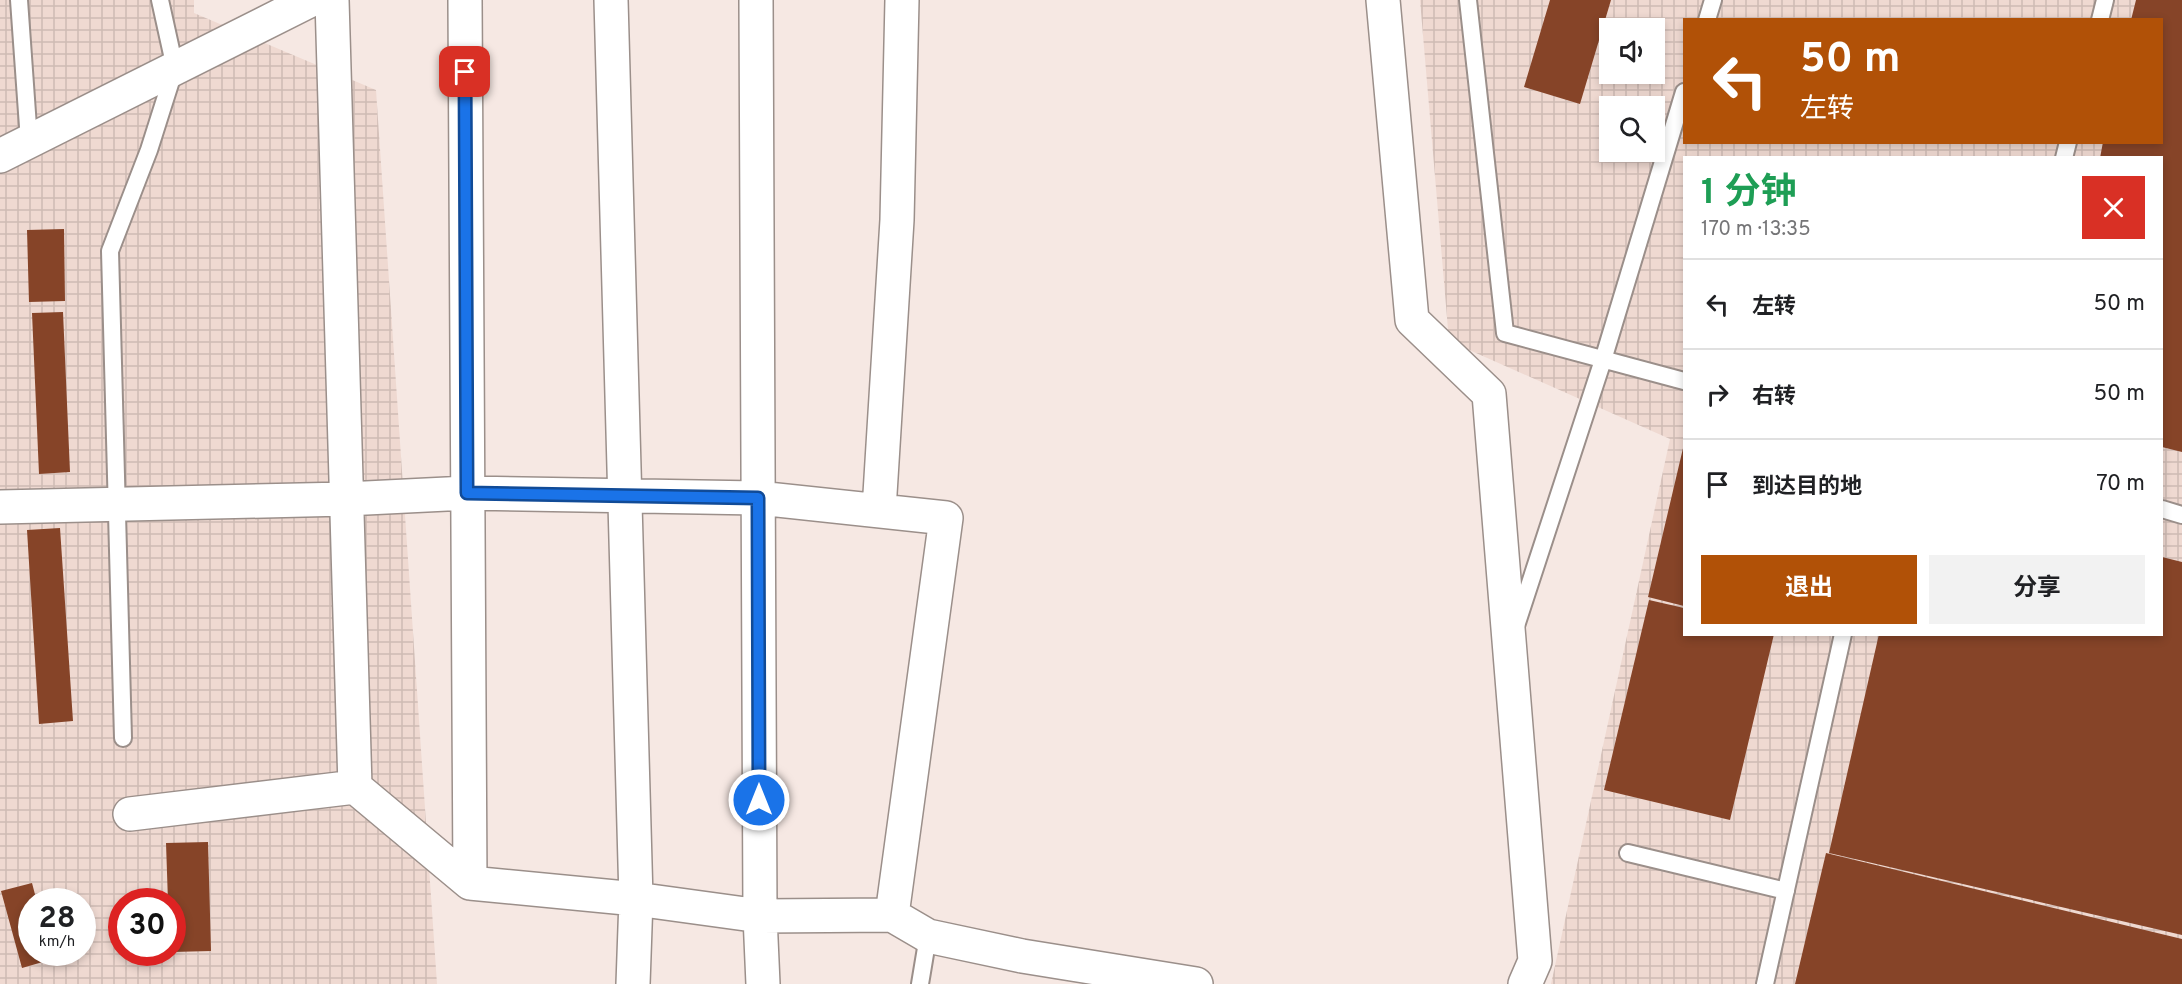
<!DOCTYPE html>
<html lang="zh">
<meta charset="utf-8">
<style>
:root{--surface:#fff;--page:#f2f2f2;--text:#202124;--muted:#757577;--line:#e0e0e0;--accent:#b15107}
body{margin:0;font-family:Overpass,"Noto Sans SC",sans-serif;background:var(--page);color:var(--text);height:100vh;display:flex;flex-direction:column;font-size:22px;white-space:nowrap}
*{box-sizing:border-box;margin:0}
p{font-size:20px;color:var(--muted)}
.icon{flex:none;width:33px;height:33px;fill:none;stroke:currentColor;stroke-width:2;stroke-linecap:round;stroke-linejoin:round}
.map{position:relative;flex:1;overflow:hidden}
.drawer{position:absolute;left:1683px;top:156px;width:480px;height:480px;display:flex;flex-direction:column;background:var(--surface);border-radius:0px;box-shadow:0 3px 9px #0003}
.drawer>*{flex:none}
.banner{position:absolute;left:1683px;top:18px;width:480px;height:126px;border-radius:0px;box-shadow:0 3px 9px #0003;background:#b15107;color:#fff;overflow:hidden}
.controls{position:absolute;left:1599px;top:18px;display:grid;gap:12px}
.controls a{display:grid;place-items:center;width:66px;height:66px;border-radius:0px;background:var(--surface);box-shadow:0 3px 9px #0003;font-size:30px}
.speed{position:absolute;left:18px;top:888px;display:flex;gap:12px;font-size:30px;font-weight:700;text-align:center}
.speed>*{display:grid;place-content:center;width:78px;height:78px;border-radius:50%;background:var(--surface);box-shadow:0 3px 9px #0003;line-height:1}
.speed small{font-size:15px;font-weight:400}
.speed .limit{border:9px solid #d22;background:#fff;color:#111}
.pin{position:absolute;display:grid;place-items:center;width:51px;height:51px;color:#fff;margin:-26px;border-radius:12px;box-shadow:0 3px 9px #0006}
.me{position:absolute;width:66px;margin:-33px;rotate:0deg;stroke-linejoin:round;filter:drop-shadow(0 0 4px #0008)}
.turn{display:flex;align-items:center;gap:21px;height:126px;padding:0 18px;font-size:27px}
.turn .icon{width:78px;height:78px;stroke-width:2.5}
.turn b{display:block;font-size:42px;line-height:51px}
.round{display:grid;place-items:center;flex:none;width:63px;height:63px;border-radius:0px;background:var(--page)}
.summary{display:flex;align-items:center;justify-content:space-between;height:102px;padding:0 18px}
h1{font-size:36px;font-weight:700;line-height:45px;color:#1e9e55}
.cta{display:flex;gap:12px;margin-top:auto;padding:12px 18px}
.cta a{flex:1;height:69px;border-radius:0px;background:var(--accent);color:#fff;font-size:24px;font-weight:700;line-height:69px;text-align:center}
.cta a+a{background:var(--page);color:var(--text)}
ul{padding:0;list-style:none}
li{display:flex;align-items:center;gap:18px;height:90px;padding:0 18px;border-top:2px solid var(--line)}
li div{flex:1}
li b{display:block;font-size:22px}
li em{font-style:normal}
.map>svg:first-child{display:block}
.industrial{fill:url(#industrial-grid);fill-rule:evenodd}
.building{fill:#864428}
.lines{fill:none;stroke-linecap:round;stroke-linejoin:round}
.lane-casing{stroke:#9b8f8a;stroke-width:20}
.street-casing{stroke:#9b8f8a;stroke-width:36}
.secondary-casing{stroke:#9b8f8a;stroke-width:36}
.lane{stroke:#fff;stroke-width:16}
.street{stroke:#fff;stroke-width:33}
.secondary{stroke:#fff;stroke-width:33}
.route-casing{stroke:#114b97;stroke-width:15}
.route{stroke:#1a73e8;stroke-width:10}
</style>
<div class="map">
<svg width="2182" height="984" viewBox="0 0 2182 984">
<defs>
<pattern id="industrial-grid" width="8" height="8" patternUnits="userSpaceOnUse" patternTransform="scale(1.5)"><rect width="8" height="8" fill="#efd9d1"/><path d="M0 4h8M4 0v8" fill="none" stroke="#cebbb4"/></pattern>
</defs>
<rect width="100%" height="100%" fill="#f6e8e3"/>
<!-- industrial -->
<path class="industrial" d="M0,0H194V13L376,90L437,984H0ZM32,902H82V952H32ZM122,902H172V952H122Z
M1420,0H2182V984H1551L1670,439L1449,341ZM1684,20H2162V142H1684ZM1610,28H1654V74H1610ZM1610,106H1654V152H1610ZM1684,158H2162V634H1684Z"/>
<!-- building -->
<path class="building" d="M1550,0H1611L1580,104L1524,87Z
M2136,0H2182V452L2162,447V158H2100L2103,142H2162V20H2131Z
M64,229L65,301L29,302L27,230Z
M63,312L70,472L39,474L32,313Z
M1684,444V606L1648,597Z
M60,528L73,721L39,724L27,530Z
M2162,557L2182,562V935L1829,853L1879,634H2162Z
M1649,600L1684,608V634H1774L1730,820L1604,790Z
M208,842L211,951L172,952V902H168L166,843Z
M1826,853L2182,939V984H1795Z
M32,883L37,902H32V952H51L53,959L22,968L1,891Z"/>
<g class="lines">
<!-- lane casing -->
<g class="lane-casing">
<path id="lane" d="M19,0L29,141
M1468,0L1505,333L1684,381
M1707,20L1713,0
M2100,20L2105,0
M2064,158L2068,142
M2162,509L2182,515
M1516,626L1603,360L1684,92
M123,738L110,251L149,150L175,68L160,0
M1628,853L1786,891
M920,984L928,936
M1765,984L1843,634"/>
</g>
<!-- street casing -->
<g class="street-casing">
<path id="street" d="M332,0L355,787
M465,0L470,883
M611,0L636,899L633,984
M756,0L760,916L763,984
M0,156L311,0
M0,507L346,499L467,493L758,498L946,518L892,915
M879,510L897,220L902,0
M130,814L355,787L470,883L636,899L760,916L892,915L928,936L1022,956L1196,984"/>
</g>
<!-- secondary casing -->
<g class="secondary-casing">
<path id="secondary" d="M1383,0L1412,320L1489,394L1535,961L1525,984"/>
</g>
<!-- lane -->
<use href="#lane" class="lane"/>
<!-- street -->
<use href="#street" class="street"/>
<!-- secondary -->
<use href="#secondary" class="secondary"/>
</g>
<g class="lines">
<!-- route casing -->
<g class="route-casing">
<path id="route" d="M465,72L467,493L758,498L759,800"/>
</g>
<!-- route -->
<use href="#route" class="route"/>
</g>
</svg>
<div class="controls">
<a><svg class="icon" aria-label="sound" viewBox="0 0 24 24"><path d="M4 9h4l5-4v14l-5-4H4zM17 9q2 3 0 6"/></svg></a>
<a><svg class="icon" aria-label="search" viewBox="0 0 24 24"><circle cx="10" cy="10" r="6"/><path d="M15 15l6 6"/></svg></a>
</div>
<div class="speed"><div>28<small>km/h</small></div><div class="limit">30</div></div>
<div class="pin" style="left:465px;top:72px;background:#d93025"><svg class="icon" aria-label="arrive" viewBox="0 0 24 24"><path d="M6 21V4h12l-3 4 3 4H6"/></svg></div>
<svg class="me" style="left:759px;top:800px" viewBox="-20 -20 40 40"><circle r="17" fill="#1a73e8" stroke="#fff" stroke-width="3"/><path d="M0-11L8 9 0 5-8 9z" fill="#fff"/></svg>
<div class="banner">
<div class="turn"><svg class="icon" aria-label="left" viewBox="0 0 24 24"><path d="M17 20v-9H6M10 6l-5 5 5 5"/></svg><div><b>50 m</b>左转</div></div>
</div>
<section class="drawer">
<div class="summary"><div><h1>1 分钟</h1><p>170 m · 13:35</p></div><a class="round" style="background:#d93025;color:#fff"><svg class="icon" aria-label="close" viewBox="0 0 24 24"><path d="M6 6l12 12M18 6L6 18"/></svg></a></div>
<ul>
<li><svg class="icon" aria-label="left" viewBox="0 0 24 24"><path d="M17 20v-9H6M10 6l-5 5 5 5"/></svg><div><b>左转</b></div><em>50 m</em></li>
<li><svg class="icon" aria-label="right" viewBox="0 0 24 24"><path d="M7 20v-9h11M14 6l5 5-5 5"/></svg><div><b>右转</b></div><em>50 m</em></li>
<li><svg class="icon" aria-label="arrive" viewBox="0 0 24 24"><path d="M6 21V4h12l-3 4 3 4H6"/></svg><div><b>到达目的地</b></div><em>70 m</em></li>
</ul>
<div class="cta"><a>退出</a><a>分享</a></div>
</section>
</div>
